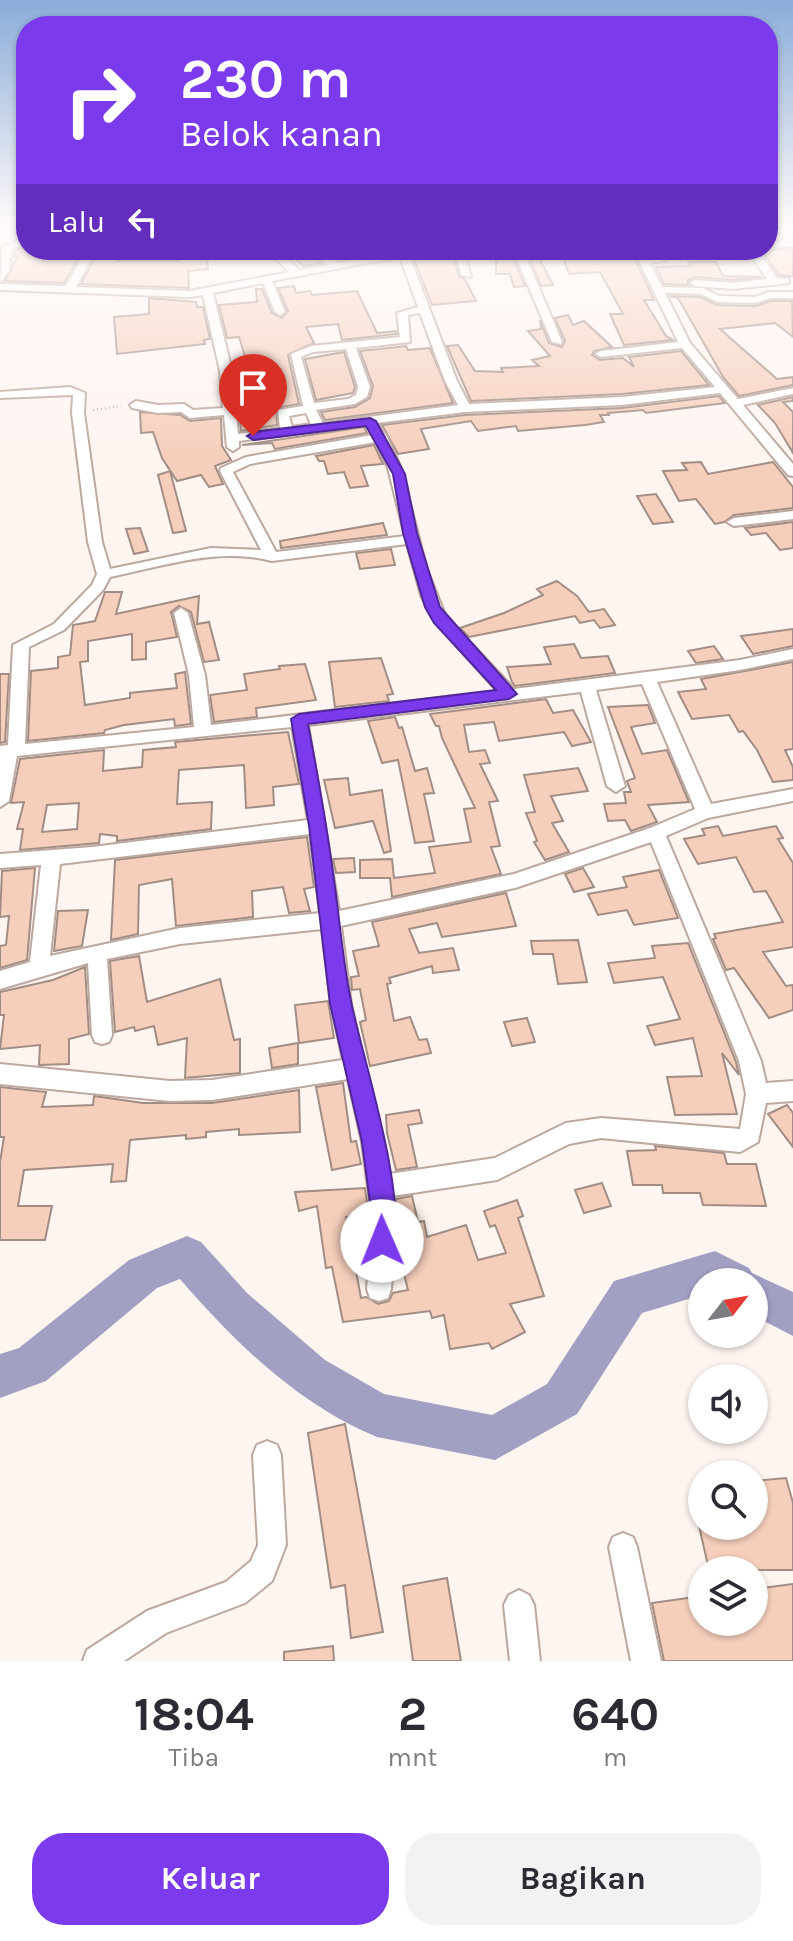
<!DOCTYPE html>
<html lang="id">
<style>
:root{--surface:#fff;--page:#f2f2f3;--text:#2b2b33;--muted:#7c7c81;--accent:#7c3aed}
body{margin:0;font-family:Karla,sans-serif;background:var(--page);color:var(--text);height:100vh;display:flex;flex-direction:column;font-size:30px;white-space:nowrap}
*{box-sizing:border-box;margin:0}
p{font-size:26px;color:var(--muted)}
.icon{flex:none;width:44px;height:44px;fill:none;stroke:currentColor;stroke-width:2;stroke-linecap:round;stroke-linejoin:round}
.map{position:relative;height:1661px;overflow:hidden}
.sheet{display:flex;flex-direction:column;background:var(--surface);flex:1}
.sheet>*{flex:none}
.banner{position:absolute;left:16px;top:16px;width:762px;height:244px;border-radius:32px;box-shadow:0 2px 6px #0004;background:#7c3aed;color:#fff;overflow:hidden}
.needle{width:52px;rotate:59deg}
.buttons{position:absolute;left:688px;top:1268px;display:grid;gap:16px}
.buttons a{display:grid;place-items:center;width:80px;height:80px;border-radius:50%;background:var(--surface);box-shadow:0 2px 6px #0004;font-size:40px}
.pin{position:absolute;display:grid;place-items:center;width:68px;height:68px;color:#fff;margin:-82px -34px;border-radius:50% 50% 50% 0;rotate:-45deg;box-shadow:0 0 8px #0007}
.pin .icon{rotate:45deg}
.me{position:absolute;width:88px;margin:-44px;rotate:359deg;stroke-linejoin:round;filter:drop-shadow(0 0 6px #0008)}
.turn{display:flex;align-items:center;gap:28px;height:168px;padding:0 32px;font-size:36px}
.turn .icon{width:104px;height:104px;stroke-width:2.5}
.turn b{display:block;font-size:56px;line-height:68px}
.then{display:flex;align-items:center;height:76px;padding:0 32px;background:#0003;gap:16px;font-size:30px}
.eta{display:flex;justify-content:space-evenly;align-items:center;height:136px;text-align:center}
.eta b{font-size:48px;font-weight:700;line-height:56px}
.primary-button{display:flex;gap:16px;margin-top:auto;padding:16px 32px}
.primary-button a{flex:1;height:92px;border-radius:32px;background:var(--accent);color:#fff;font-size:32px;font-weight:700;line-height:92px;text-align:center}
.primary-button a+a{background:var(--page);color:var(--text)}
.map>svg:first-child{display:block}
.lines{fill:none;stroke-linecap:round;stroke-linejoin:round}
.river{fill:#a1a0c3;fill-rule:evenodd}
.building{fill:#f6cfbc;stroke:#a18d84;stroke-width:2;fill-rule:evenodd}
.minor-casing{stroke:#bda89e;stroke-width:4}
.path{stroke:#a69e9a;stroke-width:2;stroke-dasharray:1 3;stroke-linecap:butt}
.minor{fill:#fff;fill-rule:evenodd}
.route{fill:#7c3aed;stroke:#51269a;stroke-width:2}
</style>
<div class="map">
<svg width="793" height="1661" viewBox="0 0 793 1661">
<rect width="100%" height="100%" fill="#fef5f1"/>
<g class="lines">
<!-- river -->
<path class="river" d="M187,1236L201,1242L247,1293L325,1360L384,1394L492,1415L547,1384L614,1281L715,1251L749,1268L752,1273L793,1292V1336L754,1316V1282H702V1295L642,1313L577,1414L495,1460L377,1437C299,1405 234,1342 180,1279L157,1288L46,1381L0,1398V1354L19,1348L129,1260Z"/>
</g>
<!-- building -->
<path class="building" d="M26,247V251L83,250L64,283L5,281L18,256H14L15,251Z
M793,249V276H788L779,275L761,250Z
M99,250H119L117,261H178L177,252H207L208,269L188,271L189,288L81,284Z
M287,250H310L321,263L303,266Z
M428,250H451L459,276L465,279L476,301L432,305L413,257Z
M496,250H510L525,286L514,287L510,274H496Z
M526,250H535L553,285L541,286Z
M631,250L654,300H644L666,336L673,340L624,345L610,314H623L600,272L569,274L561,251Z
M688,262H716L723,276L761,277L733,280L695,277L688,280V285L664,284L656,267L691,266Z
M294,286L296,293L310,291L312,295L357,291L377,333L396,331L397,334L342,340L338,324L306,327L314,343L288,355L299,404L276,408L277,425L241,431L235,373L249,369L239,337L227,338L219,305L257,302L256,289H262L272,313L282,318L288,311L278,288Z
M670,296L700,297L717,305L756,306L771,301H792L793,337L775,323L720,329L777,379L793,377V385L739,396L723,377L678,298Z
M149,298L196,302L197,307H203L210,339L204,340L205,344L117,354L114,317L149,314Z
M568,315L573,325L584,321L612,347L594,351L592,355L600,360L623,358L634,367L629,357L681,351L709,385L622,394L471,401L447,346L458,345L475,371L503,372L501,368L539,366L532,360L550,356L528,331L541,329L540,320L549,343L562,347L565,341L555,318Z
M406,346L408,350L430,348L453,403L325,420L321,412L355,407L370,398L373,386L360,351Z
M344,352L355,387L353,393L316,400L305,359Z
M719,396L725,403L646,413L643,410L608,413L609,415H600L604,422L585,425L518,431L516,426L478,431L471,421L421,429L429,449L398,454L382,425L465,415L622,408Z
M793,397V401L783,402L793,412V453L775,423L758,405Z
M140,412L180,415L190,421L221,418L222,446L231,460L215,466L223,484L209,487L201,475L177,481L162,458L153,432L141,433Z
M364,427L367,433L275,449L272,443L242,445Z
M374,445L383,464L361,466L368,486L350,488L344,472L328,474L324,461H319L316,456Z
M701,462L708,474L773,462L793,487V508L734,515L724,522L715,524L696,499L679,501L663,471L687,470L682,463Z
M170,471L186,531L173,533L158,475Z
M656,494L673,522L653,524L637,496Z
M793,522V548L780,550L766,533L751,535L745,528Z
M383,523L387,535L281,548L280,541Z
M140,528L148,551L134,554L126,529Z
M391,549L395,565L360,569L356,553Z
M557,581L577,596L589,612L604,609L615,625L600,628L594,620L580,623L575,616L469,637L460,628L504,613L543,595L537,589Z
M105,592H122L116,614L199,596L197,624L209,622L219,660L204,662L191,612L179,606L171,612L177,637L146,642V659L132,660V634L88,641V661L80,662L85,705L130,698V693L177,688L175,674L185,672L191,724L175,726L174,719L124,725L105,730L104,733L28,741L31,671L58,668V657L70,655L73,625L95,621Z
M793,629V646L753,654L741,636Z
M574,644L581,658L608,656L615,673L515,686L512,682L507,667L551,664L544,647Z
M714,646L723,659L696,663L688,651Z
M381,658L393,694L387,695L389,701L335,707L329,662Z
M793,662V749L785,750L793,767V780L773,782L757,750L743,731L739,732L729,715L692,719L678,692L706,689L701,679Z
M305,664L316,700L256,708L257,717L214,722L210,695L247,690L244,674L280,669L279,666Z
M0,674H9L5,742L0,743Z
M546,699L553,713L573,710L591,742L572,746L564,732L499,741L494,722L464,725L469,752L485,750L490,763L480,764L498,801L489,802L500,846L491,847L501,874L392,897L390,878H360V860L392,859L394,878L435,873L429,847L471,842L464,809L475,808L442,738L439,726H436L430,714Z
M648,705L655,723L631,727L642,754L667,750L689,802L648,805L657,822L631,831L625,820L608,821L604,804L626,803L624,792H631L627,781L635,778L608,707Z
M395,717L399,728L402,727L415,771L427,768L434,793L424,794L434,841L415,843L398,760L382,763L368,721Z
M288,732L299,784L273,787L274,805L246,808L244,765L179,770L177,804L212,802L211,829L117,841V836L100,834L99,843L20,850L23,829H17L24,802L11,803L20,759L104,750L103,771L142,767L143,750L176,747L175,742ZM79,803L77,829L42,832L47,805Z
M578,768L588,791L551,796L563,821L552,823L569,852L545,860L534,842L537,841L526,813L535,812L524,775Z
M348,778L350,795L382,790L391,851L384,853L373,821L335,828L324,780Z
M718,826L723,836L776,826L783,838L778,839L793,863V947L763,952L786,986L793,985V1010L769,1018L734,968L726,970L713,939L716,938L714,934L783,922L766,891L754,892L736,857L698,864L684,839L705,835L702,829Z
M307,837L314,887L304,889L310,911L289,913L283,887L252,891L253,917L176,926L172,879L139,885L138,934L111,940L115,860Z
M354,858L355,872L336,873L333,859Z
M35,868L27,960L0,968V946L6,945L9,916L0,917L2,871Z
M583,868L594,887L574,892L565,874Z
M659,870L678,918L634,925L627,910L598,915L588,894L627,887L623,877Z
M506,893L516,926L442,937L437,923L409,929L419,953L453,948L459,970L433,973L432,966L389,978L391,983L387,984L394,1021L410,1017L419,1040L427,1039L431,1053L370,1066L360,1022L366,1020L360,989L352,990L351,977L359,976L353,951L379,946L372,922Z
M88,910L82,946L54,951L58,911Z
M578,940L587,982L558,984L553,954H533L531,941Z
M688,943L736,1062L739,1075L722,1053L737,1114L675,1115L667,1077L702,1076L693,1038L655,1045L647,1026L680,1019L663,977L614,983L608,963L655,958L652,946Z
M139,956L147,1002L220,979L234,1040L240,1039V1073L185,1078L187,1038L158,1045L154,1026L135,1031L134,1027L115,1032L110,961Z
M85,967L89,1034L69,1039V1064L39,1065L40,1045L0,1049L4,1015H0V992L53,980Z
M328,1001L334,1038L299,1043L295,1005Z
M527,1018L535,1042L512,1046L504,1022Z
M298,1043V1064L272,1068L269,1048Z
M343,1083L351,1142L356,1141L361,1164L332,1170L316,1087Z
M0,1087L46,1092L42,1107L93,1105L94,1096L143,1103H212L299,1090L300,1132L239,1135V1129L206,1132V1137L186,1139V1135L130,1140L126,1181L111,1182L113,1164L24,1170L18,1206H52L45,1240H0V1162L4,1137H0Z
M787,1105L793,1113V1147L768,1114Z
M419,1110L422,1123L408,1125L417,1167L396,1170L387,1133L386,1115Z
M655,1146L724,1153L727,1164H756L766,1206L703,1205L700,1193H663L662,1185H633L627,1151L656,1150Z
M602,1183L611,1206L584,1213L575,1190Z
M365,1188L369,1216L346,1217L361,1298L366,1297L378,1304L389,1301L393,1293L408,1290L397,1246L396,1199L412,1196L418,1222L424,1221L427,1237L466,1225L478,1260L506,1253L495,1225L490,1227L484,1211L517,1200L523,1216L518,1218L544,1296L510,1304L525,1332L492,1349L489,1343L450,1349L444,1315L432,1318L430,1311L343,1322L332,1267L326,1268L317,1206L299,1211L295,1192Z
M345,1424L383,1632L351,1638L345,1585L331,1588L308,1433Z
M786,1478L793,1503V1570H709L699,1526H754V1481Z
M447,1578L461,1661H413L403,1586Z
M793,1584V1661H664L652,1603L702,1596V1622H754V1589Z
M333,1646L334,1661H284V1652Z"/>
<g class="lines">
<!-- minor casing -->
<g class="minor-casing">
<path id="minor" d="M773,224H782L793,237V246L768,247V241L786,240Z
M18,232L26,234V244L12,249L9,272L0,283L2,247L17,241Z
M86,250H96L76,287L190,291L289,272L267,250H278L299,270L328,265L313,250H324L337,263L403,250H425L409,255L457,381L469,404L622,397L715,387L682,348L601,357L595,354L601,351L678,342L634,250H644L648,258L672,250H685L664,261L650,263L662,287L703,288L719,296L755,297L769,292H793V298H770L756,303L717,302L701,294L665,293L690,343L738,399L793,388V394L743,405L793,464V476L788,475L720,393L622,405L465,412L377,423L387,437L401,468L427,570L446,617L514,689L740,660L793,649V659L740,670L657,682L711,804L793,789V801L708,818L666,836L761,1061L766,1083L793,1081V1101L766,1103L758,1142L740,1152L601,1138L569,1144L497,1180L393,1196L396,1218L391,1289L388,1298L379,1301L370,1298L367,1289L372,1218L362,1142L348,1079L212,1100L170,1101L0,1084V1064L170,1081L212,1080L343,1060L331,1004L322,929L180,944L107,959L112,1035L109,1042L102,1044L95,1042L92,1035L88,963L0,989V971L30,962L41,865L0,868V854L92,847L308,820L292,727L17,756L9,801L0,807V746L8,745L13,645L54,624L92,585L97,574L88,542L72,413L73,395L0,398V392L70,387L85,393L84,413L102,542L110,569L211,548L261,550L220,471L221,468L246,457L372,435L366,424L239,441V447L233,451L227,447L224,415L190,418L181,412L158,413L132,408L130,405L136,401L158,405L184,404L193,410L223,408L220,371L203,295L190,297L0,290V284L66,286ZM400,257L418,307L397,313L400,337L311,346L291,354L303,406L278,410L280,428L238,434L232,371L213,293L263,283L275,312L280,315L285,312L272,281ZM420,313L445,381L458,405L323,423L316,410L355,404L367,397L370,387L356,348L410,342L408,315ZM346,349L358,387L356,395L348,399L314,403L301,357L313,352ZM306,413L311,424L292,427L289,416ZM376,442L388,468L405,536L276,552L233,472L250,464ZM407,544L421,595L433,619L497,691L211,725L205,675L188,613L181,608L174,613L189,675L194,727L25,744L29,647L64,630L103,590L110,577C164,566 217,547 272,561ZM642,684L695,809L650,828L514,874L339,911L308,725L581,692L607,786L616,792L625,786L596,690ZM310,834L320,913L180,928L50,956L60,864ZM651,842L739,1061L746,1094L740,1129L601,1118L566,1123L495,1158L389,1174L351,1004L341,926L515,888Z
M454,250H464L471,277L462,275Z
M513,250H523L562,342L561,344L552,342Z
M747,250H757L777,278L789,279V283L733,289L695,286L690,283L695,280L733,283L767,279Z
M793,511V519L734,526L727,522L734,518Z
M267,1441L277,1445L281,1455L286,1545L272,1581L245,1603L166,1633L124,1661H83L87,1650L147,1611L226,1582L251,1561L258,1545L253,1455L257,1445Z
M623,1533L633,1537L637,1547L661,1661H631L609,1547L613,1537Z
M519,1590L529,1595L534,1605L540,1661H510L504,1605L509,1595Z"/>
</g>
<!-- path -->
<path class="path" d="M93,410L121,406"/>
<!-- minor -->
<use href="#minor" class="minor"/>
</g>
<!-- sky -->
<linearGradient id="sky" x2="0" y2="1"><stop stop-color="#8bacd9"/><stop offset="0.49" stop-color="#fffaf9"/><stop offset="1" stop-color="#fffaf9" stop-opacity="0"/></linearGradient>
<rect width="793" height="457" fill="url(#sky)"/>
<!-- route -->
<path class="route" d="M370,418L376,421L405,474L417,533L440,607L517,694L509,699L308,724C318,776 327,827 334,880C340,922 343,965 352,1006C363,1059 410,1204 391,1250L382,1254L374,1250L370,1241L372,1218L362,1142L330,1004L309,826L291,719L299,714L496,690L434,623L425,607L403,533L393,474L366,426L253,440L247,436L253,432Z"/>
</svg>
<div class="buttons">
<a><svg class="needle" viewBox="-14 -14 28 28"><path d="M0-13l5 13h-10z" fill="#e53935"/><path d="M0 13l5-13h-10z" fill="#7c7c81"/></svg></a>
<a><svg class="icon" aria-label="sound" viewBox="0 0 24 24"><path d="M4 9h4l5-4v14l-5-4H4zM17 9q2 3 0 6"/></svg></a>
<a><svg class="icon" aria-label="search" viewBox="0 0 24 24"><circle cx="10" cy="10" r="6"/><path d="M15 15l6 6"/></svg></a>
<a><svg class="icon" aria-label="layers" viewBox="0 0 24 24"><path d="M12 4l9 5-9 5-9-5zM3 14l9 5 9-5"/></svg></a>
</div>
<div class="pin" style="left:253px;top:436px;background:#d93025"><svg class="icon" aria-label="arrive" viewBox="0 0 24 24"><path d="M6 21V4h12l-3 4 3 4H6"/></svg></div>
<svg class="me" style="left:382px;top:1241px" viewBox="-20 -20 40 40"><circle r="19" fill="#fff"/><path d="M0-13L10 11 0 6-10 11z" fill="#7c3aed"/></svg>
<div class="banner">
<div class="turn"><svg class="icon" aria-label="right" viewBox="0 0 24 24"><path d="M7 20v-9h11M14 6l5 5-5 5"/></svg><div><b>230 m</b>Belok kanan</div></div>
<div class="then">Lalu<svg class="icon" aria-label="left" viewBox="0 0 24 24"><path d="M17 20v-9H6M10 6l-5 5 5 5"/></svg></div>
</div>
</div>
<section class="sheet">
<div class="eta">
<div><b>18:04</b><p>Tiba</p></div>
<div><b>2</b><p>mnt</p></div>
<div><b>640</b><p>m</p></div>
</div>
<div class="primary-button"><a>Keluar</a><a>Bagikan</a></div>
</section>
